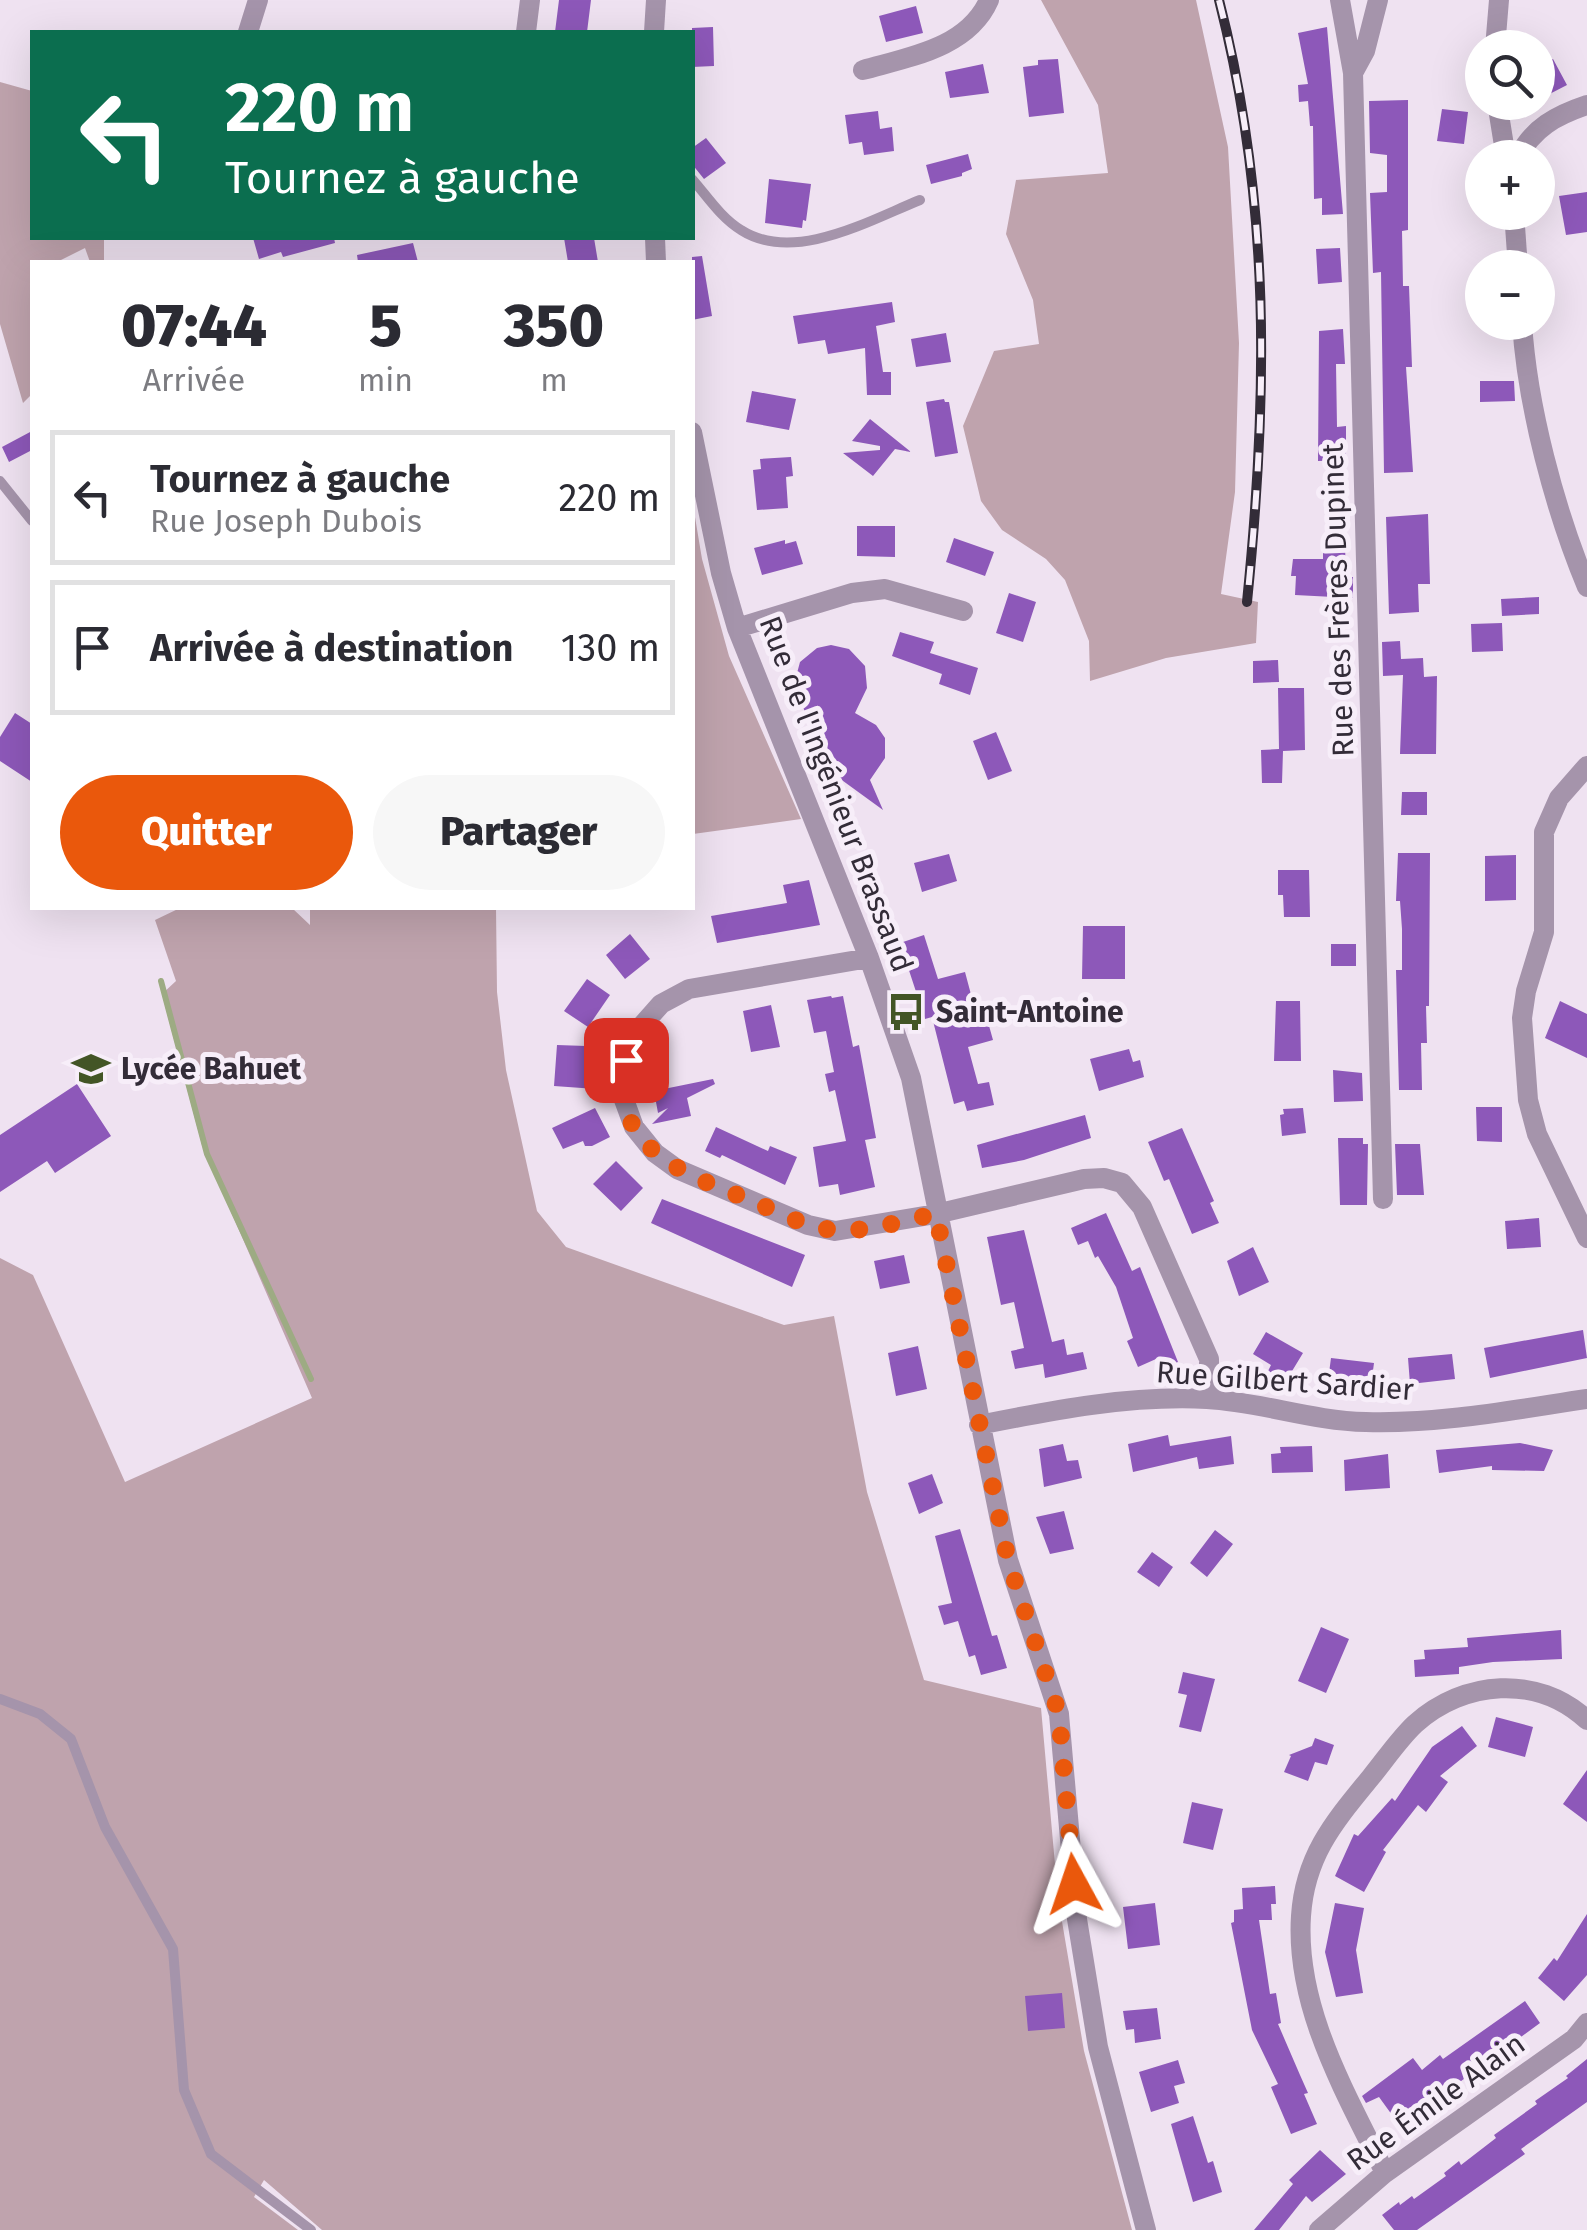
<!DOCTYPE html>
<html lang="fr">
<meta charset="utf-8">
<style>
:root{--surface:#fff;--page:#f7f7f7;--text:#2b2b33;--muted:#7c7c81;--line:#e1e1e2;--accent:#ea580c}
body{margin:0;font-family:"Fira Sans",sans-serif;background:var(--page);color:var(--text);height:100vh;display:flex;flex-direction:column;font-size:38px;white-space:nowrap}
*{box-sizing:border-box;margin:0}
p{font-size:32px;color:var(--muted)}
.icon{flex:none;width:55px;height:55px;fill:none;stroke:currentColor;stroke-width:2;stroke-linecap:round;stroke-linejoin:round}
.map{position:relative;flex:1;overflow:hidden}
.details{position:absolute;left:30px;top:260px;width:665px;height:650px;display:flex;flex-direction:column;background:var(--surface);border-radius:0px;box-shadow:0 10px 40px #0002}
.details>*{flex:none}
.banner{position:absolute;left:30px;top:30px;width:665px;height:210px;border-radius:0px;box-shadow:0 10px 40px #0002;background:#0b6e4f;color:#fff;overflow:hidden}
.controls{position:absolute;left:1465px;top:30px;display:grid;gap:20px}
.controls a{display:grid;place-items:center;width:90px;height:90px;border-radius:50%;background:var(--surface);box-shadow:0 10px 40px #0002;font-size:50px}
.pin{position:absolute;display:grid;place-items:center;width:85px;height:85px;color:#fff;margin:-42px;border-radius:20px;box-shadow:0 5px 15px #0006}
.me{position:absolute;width:110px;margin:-55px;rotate:355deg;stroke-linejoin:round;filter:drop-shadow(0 0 8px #0008)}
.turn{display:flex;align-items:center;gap:35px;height:210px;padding:0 30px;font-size:45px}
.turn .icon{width:130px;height:130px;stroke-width:2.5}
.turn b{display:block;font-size:70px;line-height:85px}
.eta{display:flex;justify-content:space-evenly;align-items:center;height:170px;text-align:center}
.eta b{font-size:60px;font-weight:800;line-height:70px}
.button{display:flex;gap:20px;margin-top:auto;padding:20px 30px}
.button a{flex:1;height:115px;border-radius:60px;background:var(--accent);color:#fff;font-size:40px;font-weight:800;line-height:115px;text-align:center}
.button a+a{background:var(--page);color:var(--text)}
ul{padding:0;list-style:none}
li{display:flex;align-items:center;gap:30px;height:135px;margin:0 20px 15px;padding:0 10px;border:5px solid var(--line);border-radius:0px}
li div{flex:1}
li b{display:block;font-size:38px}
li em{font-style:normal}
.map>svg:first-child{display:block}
.green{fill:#bfa3ad}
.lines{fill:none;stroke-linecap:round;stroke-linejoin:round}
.stream{stroke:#9dab83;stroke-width:6}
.building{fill:#8d58b9}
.service{stroke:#a594ab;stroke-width:10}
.minor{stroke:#a594ab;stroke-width:20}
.rail-casing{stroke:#332c38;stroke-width:10}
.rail{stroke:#f7eef9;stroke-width:6;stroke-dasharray:19;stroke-linecap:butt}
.route{stroke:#ea580c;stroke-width:18;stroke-dasharray:0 32.4}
.labels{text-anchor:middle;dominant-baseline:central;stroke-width:10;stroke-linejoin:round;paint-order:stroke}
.street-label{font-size:30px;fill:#332c38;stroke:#f7eef9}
.poi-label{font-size:30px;font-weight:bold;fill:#332c38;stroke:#f7eef9;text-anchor:start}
</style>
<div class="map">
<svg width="1587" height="2230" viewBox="0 0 1587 2230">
<rect width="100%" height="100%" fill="#efe2f1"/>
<!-- green -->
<path class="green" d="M1041,0H1196L1228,147L1239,343L1235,492L1221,594L1258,602L1256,643L1166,658L1090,681L1089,641L1065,580L1046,559L1002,530L981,501L963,426L994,351L1039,344L1033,300L1006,234L1016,180L1108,173L1098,105Z
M0,82L32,91V238H104V262H90L85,248L57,262H32V394L23,403L0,324Z
M693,505L702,559L729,656L801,819L693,834Z
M180,908H292L310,925V908H496L497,992L506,1070L537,1211L566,1247L784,1325L834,1316L867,1492L924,1680L1041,1708L1058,1898L1084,2051L1132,2230H322L264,2180L254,2197L298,2230H0V1258L33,1275L125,1482L312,1398L202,1145L162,994L176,981L155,920Z"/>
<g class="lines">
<!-- stream -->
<path class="stream" d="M161,981L207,1154L311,1379"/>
</g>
<!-- building -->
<path class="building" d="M559,0H591L587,32H555Z
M916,6L923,33L886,42L879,16Z
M713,27L714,66L692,67V28Z
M1327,27L1343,214L1322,215V198L1314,199L1313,126H1310L1308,101L1299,102L1298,85L1308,84L1298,33Z
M1058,59L1064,113L1029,117L1023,67L1038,65V60Z
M1553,59L1567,85L1538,100V67Z
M983,64L989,93L950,98L945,72Z
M1408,100V230L1402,231L1403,286H1409L1412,367H1406L1413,472L1384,473L1381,272L1373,273L1370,193L1387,192V155L1370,153L1369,101Z
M1442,109L1468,112L1464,144L1437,141Z
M878,111L880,129L892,127L894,151L864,155L862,142L849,144L845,115Z
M706,138L726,163L704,179L692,164V148Z
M968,154L972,169L962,173V176L931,184L926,165Z
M769,179L811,184L806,221L803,220L802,228L765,223Z
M1587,192V232L1566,235L1559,196Z
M253,238H334L335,243L283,257L281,252L259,259Z
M564,238H594L598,262H568Z
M413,243L418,262H358L357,255Z
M1340,248L1342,282L1318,284L1316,249Z
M702,256L712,316L692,320V257Z
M892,302L895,322L876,326L883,372H891V395H867L865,348L828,354L825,340L798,344L793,316Z
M1343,329L1345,364H1336L1337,427L1346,426V460L1318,461L1319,331Z
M946,333L951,362L916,367L911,339Z
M1480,381H1514L1515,401L1480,402Z
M752,391L796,399L789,430L746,422Z
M944,399L945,402H949L958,453L935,457L926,402Z
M870,419L911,452L895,449L873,476L843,453L880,450V446L852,441Z
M32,431V450L9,462L2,447Z
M791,457L793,476L786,477L788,508L757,510L753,470L761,469L760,459Z
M1428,514L1430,584H1418L1419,612L1389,614L1386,517Z
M857,526H895V557L857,556Z
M954,538L994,552L985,576L946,562Z
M785,540V544L796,541L803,564L762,575L754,548Z
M1345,545L1346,577H1353V598L1295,595L1296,576H1291L1293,559H1323V546Z
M1009,593L1036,602L1023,642L996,633Z
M1539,597V614L1502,616L1501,599Z
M1502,623L1503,651L1472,652L1471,624Z
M900,632L934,642L930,653L978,668L970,695L939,684L942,674L892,656Z
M1400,641L1401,659L1423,658L1424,677L1437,676L1436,754H1400L1403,675L1383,676L1382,642Z
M831,645L849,649L865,666L867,688L855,713L876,725L885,738V758L870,780L883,810L828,770L797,692L796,677L800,662L817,648Z
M1278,660L1279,682L1253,683V661Z
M1278,688H1304L1305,750L1283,751L1282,783H1262L1261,750L1279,749Z
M15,713L32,724V782L0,761V737Z
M996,732L1012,771L988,780L973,741Z
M1402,792H1427V815H1401Z
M1398,853H1430L1429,1006H1426L1427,1043H1421L1422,1090H1399L1396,970H1402V929L1400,901H1396Z
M949,854L957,881L922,892L914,863Z
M1516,855V900L1485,901V856Z
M1278,870H1309L1310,917H1284L1283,895H1278Z
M809,880L820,925L717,943L711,916L787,903L783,885Z
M1083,926H1125V979H1082Z
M630,934L650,959L625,979L606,955Z
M924,935L938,979L965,972L977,1017L986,1015L993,1040L968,1047L978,1084L989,1082L994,1105L967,1111L964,1101L954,1104L932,1017L925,1019L900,943Z
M1331,944H1356V966H1331Z
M587,979L610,995L588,1027L564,1011Z
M831,996L832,998L843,996L853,1047L859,1045L876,1138L865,1140L875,1187L840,1195L838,1184L819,1187L813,1147L846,1141L835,1090L829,1092L825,1074L834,1072L826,1031L814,1033L807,1000Z
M1276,1001H1300L1301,1061H1274Z
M1560,1001L1587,1014V1058L1545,1038Z
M771,1005L780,1047L751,1052L743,1011Z
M557,1045L586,1046L584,1073L611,1077L610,1090L554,1086Z
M1129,1049L1133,1062L1140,1060L1144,1077L1099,1091L1090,1059Z
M1333,1070L1362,1073L1363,1101L1334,1102Z
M713,1079L715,1084L687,1098L691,1116L652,1124L668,1108L658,1113L654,1091Z
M77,1084L111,1136L55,1173L47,1161L0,1192V1135Z
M1476,1107H1502V1142L1477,1141Z
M595,1108L610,1137L592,1146H585L583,1141L563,1149L552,1128Z
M1303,1108L1306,1133L1282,1136L1280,1115L1284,1114L1283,1109Z
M1085,1115L1091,1138L1024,1160L982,1168L977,1145Z
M716,1127L768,1151L770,1146L797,1157L785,1185L722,1155L720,1158L705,1151Z
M1182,1128L1214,1201L1210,1203L1219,1223L1192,1234L1169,1179L1164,1181L1148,1142Z
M1338,1138H1363V1144H1368L1367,1205H1340Z
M1395,1144H1420L1424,1195H1397Z
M616,1161L643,1188L621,1211L593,1184Z
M662,1199L805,1255L792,1287L651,1223Z
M1106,1213L1132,1271L1140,1267L1178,1362L1160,1370L1156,1359L1138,1367L1127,1341L1133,1338L1116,1287L1098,1256L1095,1258L1088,1241L1078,1245L1071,1228Z
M1539,1218L1541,1247L1507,1249L1505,1221Z
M1024,1230L1052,1342L1064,1339L1067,1355L1083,1352L1087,1369L1045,1378L1043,1364L1015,1369L1011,1351L1024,1348L1014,1302L1001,1305L987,1237Z
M1253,1247L1269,1282L1239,1296L1227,1261Z
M904,1255L910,1283L880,1289L874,1261Z
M1583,1330L1587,1358L1490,1378L1484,1348Z
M1266,1332L1303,1353L1286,1381L1268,1371L1271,1365L1253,1354Z
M918,1346L927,1389L896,1396L888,1353Z
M1452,1354L1455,1379L1410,1384L1408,1358Z
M1331,1358L1374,1363L1370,1393L1327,1388Z
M1168,1435L1170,1446L1231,1436L1234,1464L1199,1469L1197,1457L1133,1472L1128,1444Z
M1520,1443L1553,1450L1544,1471L1492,1470V1466L1439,1473L1436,1450Z
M1063,1444L1067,1461L1078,1460L1082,1478L1044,1487L1039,1449Z
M1312,1446L1313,1472L1272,1473L1271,1454L1281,1453L1280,1447Z
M1388,1454L1390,1488L1345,1491L1344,1460Z
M932,1474L943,1503L919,1514L908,1483Z
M1064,1511L1074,1549L1050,1554L1036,1517Z
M960,1529L992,1636L997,1635L1007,1668L981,1675L975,1655L969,1657L958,1621L944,1625L938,1606L952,1603L935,1536Z
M1215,1530L1233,1544L1207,1577L1190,1563Z
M1152,1552L1173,1567L1159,1587L1137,1572Z
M1321,1627L1349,1639L1326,1693L1298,1681Z
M1561,1630L1562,1659L1493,1662L1459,1667V1674L1415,1677L1414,1660L1425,1659L1424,1650L1468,1647L1467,1638Z
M1183,1672L1215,1679L1201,1732L1179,1727L1187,1695L1178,1693Z
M1496,1717L1533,1727L1525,1757L1488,1747Z
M1462,1726L1477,1746L1440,1776L1448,1782L1426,1812L1418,1805L1383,1850L1386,1852L1364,1892L1335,1876L1354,1834L1358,1836L1392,1798L1395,1801L1432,1747Z
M1315,1738L1334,1745L1327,1765L1315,1762L1308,1781L1284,1772L1291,1756L1289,1755L1312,1746Z
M1587,1770V1822L1563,1804Z
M1192,1802L1223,1809L1213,1850L1183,1843Z
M1275,1886L1276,1904H1271L1272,1920H1259L1270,1994L1276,1993L1281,2023L1278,2024L1300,2075L1308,2093L1304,2094L1317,2124L1291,2134L1271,2087L1278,2084L1252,2030L1231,1923L1234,1922V1910L1243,1909L1242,1888Z
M1155,1903L1160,1945L1128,1949L1123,1907Z
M1335,1903L1364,1908L1356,1950L1363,1993L1336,1997L1325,1952Z
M1587,1914V1975L1564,2001L1538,1978L1554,1958L1557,1961Z
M1062,1993L1065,2028L1028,2031L1025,1996Z
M1525,2001L1540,2023L1400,2126L1379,2097L1366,2103L1362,2096L1413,2058L1422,2070L1440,2055L1443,2059Z
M1157,2008L1161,2039L1135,2043L1134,2029L1126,2030L1123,2011Z
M1587,2059V2102L1521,2149L1525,2154L1417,2230H1394L1382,2215L1399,2202L1400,2205L1412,2196L1414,2199L1446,2176L1444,2173L1459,2161L1461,2165L1496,2138L1494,2135L1537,2104L1535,2101L1568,2078L1566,2076Z
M1178,2060L1185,2083L1174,2086L1179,2103L1151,2112L1139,2072Z
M1193,2116L1208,2163L1213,2161L1222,2192L1193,2202L1171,2124Z
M1320,2150L1346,2174L1312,2202L1306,2196L1279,2230H1254L1293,2184L1289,2180Z"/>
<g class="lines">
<!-- service -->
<path class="service" d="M692,179C707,196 721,218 741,230C794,264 870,220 920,200
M0,481L32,521
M0,1699L40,1714L71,1739L105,1827L173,1949L184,2090L211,2154L311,2230"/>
<!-- minor -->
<path class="minor" d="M1340,0L1353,73L1383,1199
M248,32L258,0
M526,32L530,0
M654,32L656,0
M1495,48L1499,0
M863,70C909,57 968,48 989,0
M1353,73L1365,51L1378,0
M1497,102L1506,158
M1518,158C1532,128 1557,115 1587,105
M1514,212L1518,268
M655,238L656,262
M1522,322C1527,406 1555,510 1587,587
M692,432L721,573L737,628L869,958L911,1078L1008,1560L1059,1714L1077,1919L1098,2047L1146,2230
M737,628L852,593L885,589L963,611
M1587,766L1559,798L1544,832V932L1526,991L1522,1018L1528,1100L1537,1134L1587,1238
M869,958L689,989L661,1004L637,1031L626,1059L623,1097L634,1127L655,1153L677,1169L808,1225L835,1231L936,1214L1084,1179L1104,1178L1122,1183L1142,1207L1209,1359V1399
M979,1425C1054,1410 1131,1395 1207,1399C1261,1402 1312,1421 1366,1422C1441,1424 1513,1410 1587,1399
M1385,2173C1346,2093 1295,2008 1301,1916C1305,1855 1335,1821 1371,1777C1385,1760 1399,1739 1415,1724C1464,1680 1537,1674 1587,1720
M1319,2230L1385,2173L1574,2039L1587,2023"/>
<!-- rail casing -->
<g class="rail-casing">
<path id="rail" d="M1219,0C1271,203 1268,395 1247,602"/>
</g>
<!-- rail -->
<use href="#rail" class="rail"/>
</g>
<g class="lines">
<!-- route -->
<path class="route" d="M626,1060C625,1071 621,1086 623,1098C635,1162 705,1181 757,1203C782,1214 809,1229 837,1230C870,1232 904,1220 936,1214L1008,1560L1059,1714L1074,1884"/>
</g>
<!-- icons -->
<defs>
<g id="bus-bare" transform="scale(3)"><path d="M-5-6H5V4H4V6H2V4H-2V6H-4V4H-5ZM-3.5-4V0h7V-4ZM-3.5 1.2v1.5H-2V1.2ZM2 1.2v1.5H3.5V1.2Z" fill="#435526" stroke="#f7eef9" stroke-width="2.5" paint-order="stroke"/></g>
<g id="school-bare" transform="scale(3)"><path d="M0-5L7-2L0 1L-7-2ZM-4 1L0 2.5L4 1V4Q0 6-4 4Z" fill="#435526" stroke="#f7eef9" stroke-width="2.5" paint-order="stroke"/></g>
</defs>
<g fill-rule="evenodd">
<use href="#bus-bare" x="906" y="1012"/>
<use href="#school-bare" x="91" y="1069"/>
</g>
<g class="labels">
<!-- street labels -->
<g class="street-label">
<text transform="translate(1338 600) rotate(-92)">Rue des Frères Dupinet</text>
<text transform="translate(836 794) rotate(69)">Rue de l'Ingénieur Brassaud</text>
<text transform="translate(1285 1381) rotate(4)">Rue Gilbert Sardier</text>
<text transform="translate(1436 2102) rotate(-36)">Rue Émile Alain</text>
</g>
<!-- poi labels -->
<g class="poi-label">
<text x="936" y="1012">Saint-Antoine</text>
<text x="121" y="1069">Lycée Bahuet</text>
</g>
</g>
</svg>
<div class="controls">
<a><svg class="icon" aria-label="search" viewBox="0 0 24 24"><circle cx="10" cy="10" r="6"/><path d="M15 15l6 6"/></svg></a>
<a>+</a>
<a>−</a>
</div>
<div class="pin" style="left:626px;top:1060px;background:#d93025"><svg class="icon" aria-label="arrive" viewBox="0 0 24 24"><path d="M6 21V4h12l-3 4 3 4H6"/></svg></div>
<svg class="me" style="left:1074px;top:1884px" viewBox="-20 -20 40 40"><path d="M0-17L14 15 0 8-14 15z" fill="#ea580c" stroke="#fff" stroke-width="4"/></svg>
<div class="banner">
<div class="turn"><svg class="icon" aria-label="left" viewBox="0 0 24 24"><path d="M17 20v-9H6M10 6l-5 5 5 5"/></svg><div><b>220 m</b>Tournez à gauche</div></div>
</div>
<section class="details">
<div class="eta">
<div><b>07:44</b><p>Arrivée</p></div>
<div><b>5</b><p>min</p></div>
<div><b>350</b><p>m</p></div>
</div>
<ul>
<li><svg class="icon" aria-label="left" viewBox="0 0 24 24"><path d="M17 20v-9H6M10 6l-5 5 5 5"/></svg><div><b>Tournez à gauche</b><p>Rue Joseph Dubois</p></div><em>220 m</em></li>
<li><svg class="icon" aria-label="arrive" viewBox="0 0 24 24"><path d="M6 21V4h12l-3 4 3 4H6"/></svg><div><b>Arrivée à destination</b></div><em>130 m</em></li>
</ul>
<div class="button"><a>Quitter</a><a>Partager</a></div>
</section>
</div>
